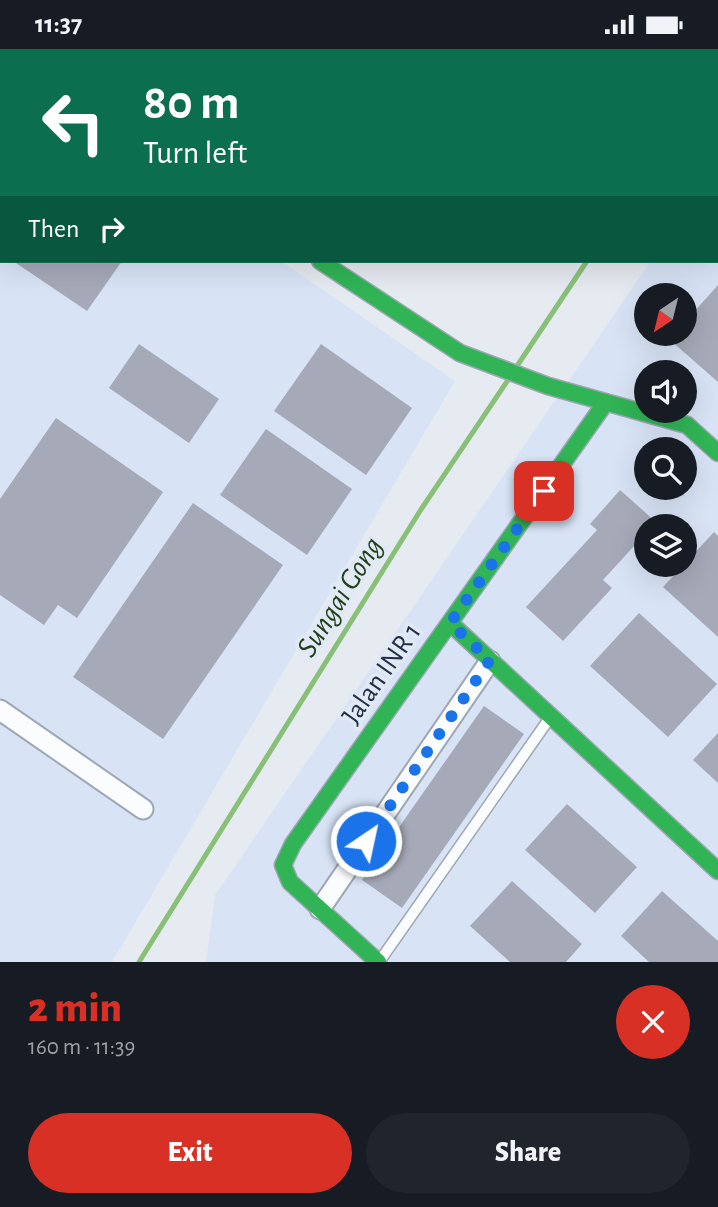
<!DOCTYPE html>
<meta charset="utf-8">
<style>
:root{--surface:#171b24;--page:#20242c;--text:#f1f3f6;--muted:#9ea1a6;--accent:#d93025}
body{margin:0;font-family:"Alegreya Sans",sans-serif;background:var(--page);color:var(--text);height:100vh;display:flex;flex-direction:column;font-size:26px;white-space:nowrap}
*{box-sizing:border-box;margin:0}
p{font-size:23px;color:var(--muted)}
.icon{flex:none;width:38px;height:38px;fill:none;stroke:currentColor;stroke-width:2;stroke-linecap:round;stroke-linejoin:round}
.map{position:relative;height:913px;overflow:hidden}
.details{display:flex;flex-direction:column;background:var(--surface);flex:1}
.details>*{flex:none}
.hud{position:absolute;left:0px;top:0px;width:719px;height:214px;box-shadow:0 7px 28px #0002;background:#0b6e4f;color:#fff;overflow:hidden}
.needle{width:46px;rotate:215deg}
.buttons{position:absolute;left:634px;top:234px;display:grid;gap:14px}
.buttons a{display:grid;place-items:center;width:63px;height:63px;border-radius:50%;background:var(--surface);box-shadow:0 7px 28px #0002;font-size:35px}
.pin{position:absolute;display:grid;place-items:center;width:60px;height:60px;color:#fff;margin:-30px;border-radius:14px;box-shadow:0 4px 10px #0006}
.me{position:absolute;width:77px;margin:-38px;rotate:34deg;stroke-linejoin:round;filter:drop-shadow(0 0 5px #0008)}
.turn{display:flex;align-items:center;gap:24px;height:147px;padding:0 28px;font-size:32px}
.turn .icon{width:91px;height:91px;stroke-width:2.5}
.turn b{display:block;font-size:49px;line-height:60px}
.then{display:flex;align-items:center;height:66px;padding:0 28px;background:#0003;gap:14px;font-size:26px}
.round{display:grid;place-items:center;flex:none;width:74px;height:74px;border-radius:37px;background:var(--page)}
.head{display:flex;align-items:center;justify-content:space-between;height:119px;padding:0 28px}
h1{font-size:42px;font-weight:800;line-height:52px;color:var(--accent)}
.action{display:flex;gap:14px;margin-top:auto;padding:14px 28px}
.action a{flex:1;height:80px;border-radius:42px;background:var(--accent);color:#fff;font-size:28px;font-weight:800;line-height:80px;text-align:center}
.action a+a{background:var(--page);color:var(--text)}
.status{display:flex;justify-content:space-between;align-items:center;height:49px;padding:0 35px;background:var(--surface);direction:ltr}
.status svg{height:19px;fill:currentColor}
.map>svg:first-child{display:block}
.built{fill:#d8e4f6;fill-rule:evenodd}
.lines{fill:none;stroke-linecap:round;stroke-linejoin:round}
.stream{stroke:#89c078;stroke-width:5}
.building{fill:#a6a9b8}
.lane-casing{stroke:#9ea7b4;stroke-width:13}
.street-casing{stroke:#9ea7b4;stroke-width:23}
.fast-casing{stroke:#9ea7b4;stroke-width:19}
.lane{stroke:#fbfcfd;stroke-width:10}
.street{stroke:#fbfcfd;stroke-width:19}
.fast{stroke:#30b455;stroke-width:16}
.route{stroke:#1a73e8;stroke-width:12;stroke-dasharray:0 21.6}
.labels{text-anchor:middle;dominant-baseline:central;stroke-width:7;stroke-linejoin:round;paint-order:stroke}
.street-label{font-size:28px;fill:#203047;stroke:#e1e9f6}
.water-label{font-size:30px;font-style:italic;fill:#234117;stroke:#e1e9f6}
</style>
<div class="status"><b>11:37</b><svg viewBox="0 0 49 12"><path d="M0 12V9h3v3zM5 12V6h3v6zM10 12V3h3v9zM15 12V0h3v12zM26 1h20v11H26zM47 4h2v5h-2z"/></svg></div>
<div class="map">
<svg width="718" height="913" viewBox="0 0 718 913">
<rect width="100%" height="100%" fill="#e6eaf1"/>
<!-- built -->
<path class="built" d="M0,19L2,20V212H281L455,332L112,913H0Z
M718,184V913H206L215,846L651,212H718ZM646,247H684V285H646ZM646,324H684V362H646ZM646,401H684V439H646ZM646,478H684V516H646Z"/>
<g class="lines">
<!-- stream -->
<path class="stream" d="M718,19V18
M517,317L587,212
M139,913L420,462L508,331"/>
</g>
<!-- building -->
<path class="building" d="M13,212H122L87,262Z
M718,236V333L670,291L675,285H684V274Z
M139,295L219,350L189,394L109,339Z
M321,295L412,359L366,426L274,362Z
M56,369L163,443L77,569L58,556L44,576L0,546V450Z
M266,380L352,440L307,506L220,446Z
M620,441L656,473L651,478H646V484L603,531L612,539L563,592L526,558L597,481L590,475Z
M193,454L283,516L163,690L73,628Z
M714,483L718,487V588L663,538Z
M639,564L717,635L668,688L590,617Z
M484,657L524,685L402,859L362,831Z
M718,684V734L693,711Z
M567,755L637,818L595,864L525,801Z
M512,832L582,895L566,913H510L470,877Z
M662,842L718,892V913H649L621,887Z"/>
<g class="lines">
<!-- lane casing -->
<g class="lane-casing">
<path id="lane" d="M379,913L549,670"/>
</g>
<!-- street casing -->
<g class="street-casing">
<path id="street" d="M4,0L6,2
M240,0L243,2
M517,0L520,2
M67,2L69,0
M588,2L589,0
M0,661L143,760
M320,860L490,612"/>
</g>
<!-- fast casing -->
<g class="fast-casing">
<path id="fast" d="M320,212L460,304L548,337L687,376L718,404
M450,574L718,822
M378,913L290,833L283,816L293,795L606,353"/>
</g>
<!-- lane -->
<use href="#lane" class="lane"/>
<!-- street -->
<use href="#street" class="street"/>
<!-- fast -->
<use href="#fast" class="fast"/>
</g>
<g class="lines">
<!-- route -->
<path class="route" d="M366,792L490,611L450,574L544,442"/>
</g>
<g class="labels">
<!-- street labels -->
<g class="street-label">
<text transform="translate(382 625) rotate(-55)">Jalan INR 1</text>
</g>
<!-- water labels -->
<g class="water-label">
<text transform="translate(340 548) rotate(-58)">Sungai Gong</text>
</g>
</g>
</svg>
<div class="buttons">
<a><svg class="needle" viewBox="-14 -14 28 28"><path d="M0-13l5 13h-10z" fill="#e53935"/><path d="M0 13l5-13h-10z" fill="#9ea1a6"/></svg></a>
<a><svg class="icon" aria-label="sound" viewBox="0 0 24 24"><path d="M4 9h4l5-4v14l-5-4H4zM17 9q2 3 0 6"/></svg></a>
<a><svg class="icon" aria-label="search" viewBox="0 0 24 24"><circle cx="10" cy="10" r="6"/><path d="M15 15l6 6"/></svg></a>
<a><svg class="icon" aria-label="layers" viewBox="0 0 24 24"><path d="M12 4l9 5-9 5-9-5zM3 14l9 5 9-5"/></svg></a>
</div>
<div class="pin" style="left:544px;top:442px;background:#d93025"><svg class="icon" aria-label="arrive" viewBox="0 0 24 24"><path d="M6 21V4h12l-3 4 3 4H6"/></svg></div>
<svg class="me" style="left:366px;top:792px" viewBox="-20 -20 40 40"><circle r="17" fill="#1a73e8" stroke="#fff" stroke-width="3"/><path d="M0-11L8 9 0 5-8 9z" fill="#fff"/></svg>
<div class="hud">
<div class="turn"><svg class="icon" aria-label="left" viewBox="0 0 24 24"><path d="M17 20v-9H6M10 6l-5 5 5 5"/></svg><div><b>80 m</b>Turn left</div></div>
<div class="then">Then<svg class="icon" aria-label="right" viewBox="0 0 24 24"><path d="M7 20v-9h11M14 6l5 5-5 5"/></svg></div>
</div>
</div>
<section class="details">
<div class="head"><div><h1>2 min</h1><p>160 m · 11:39</p></div><a class="round" style="background:#d93025;color:#fff"><svg class="icon" aria-label="close" viewBox="0 0 24 24"><path d="M6 6l12 12M18 6L6 18"/></svg></a></div>
<div class="action"><a>Exit</a><a>Share</a></div>
</section>
